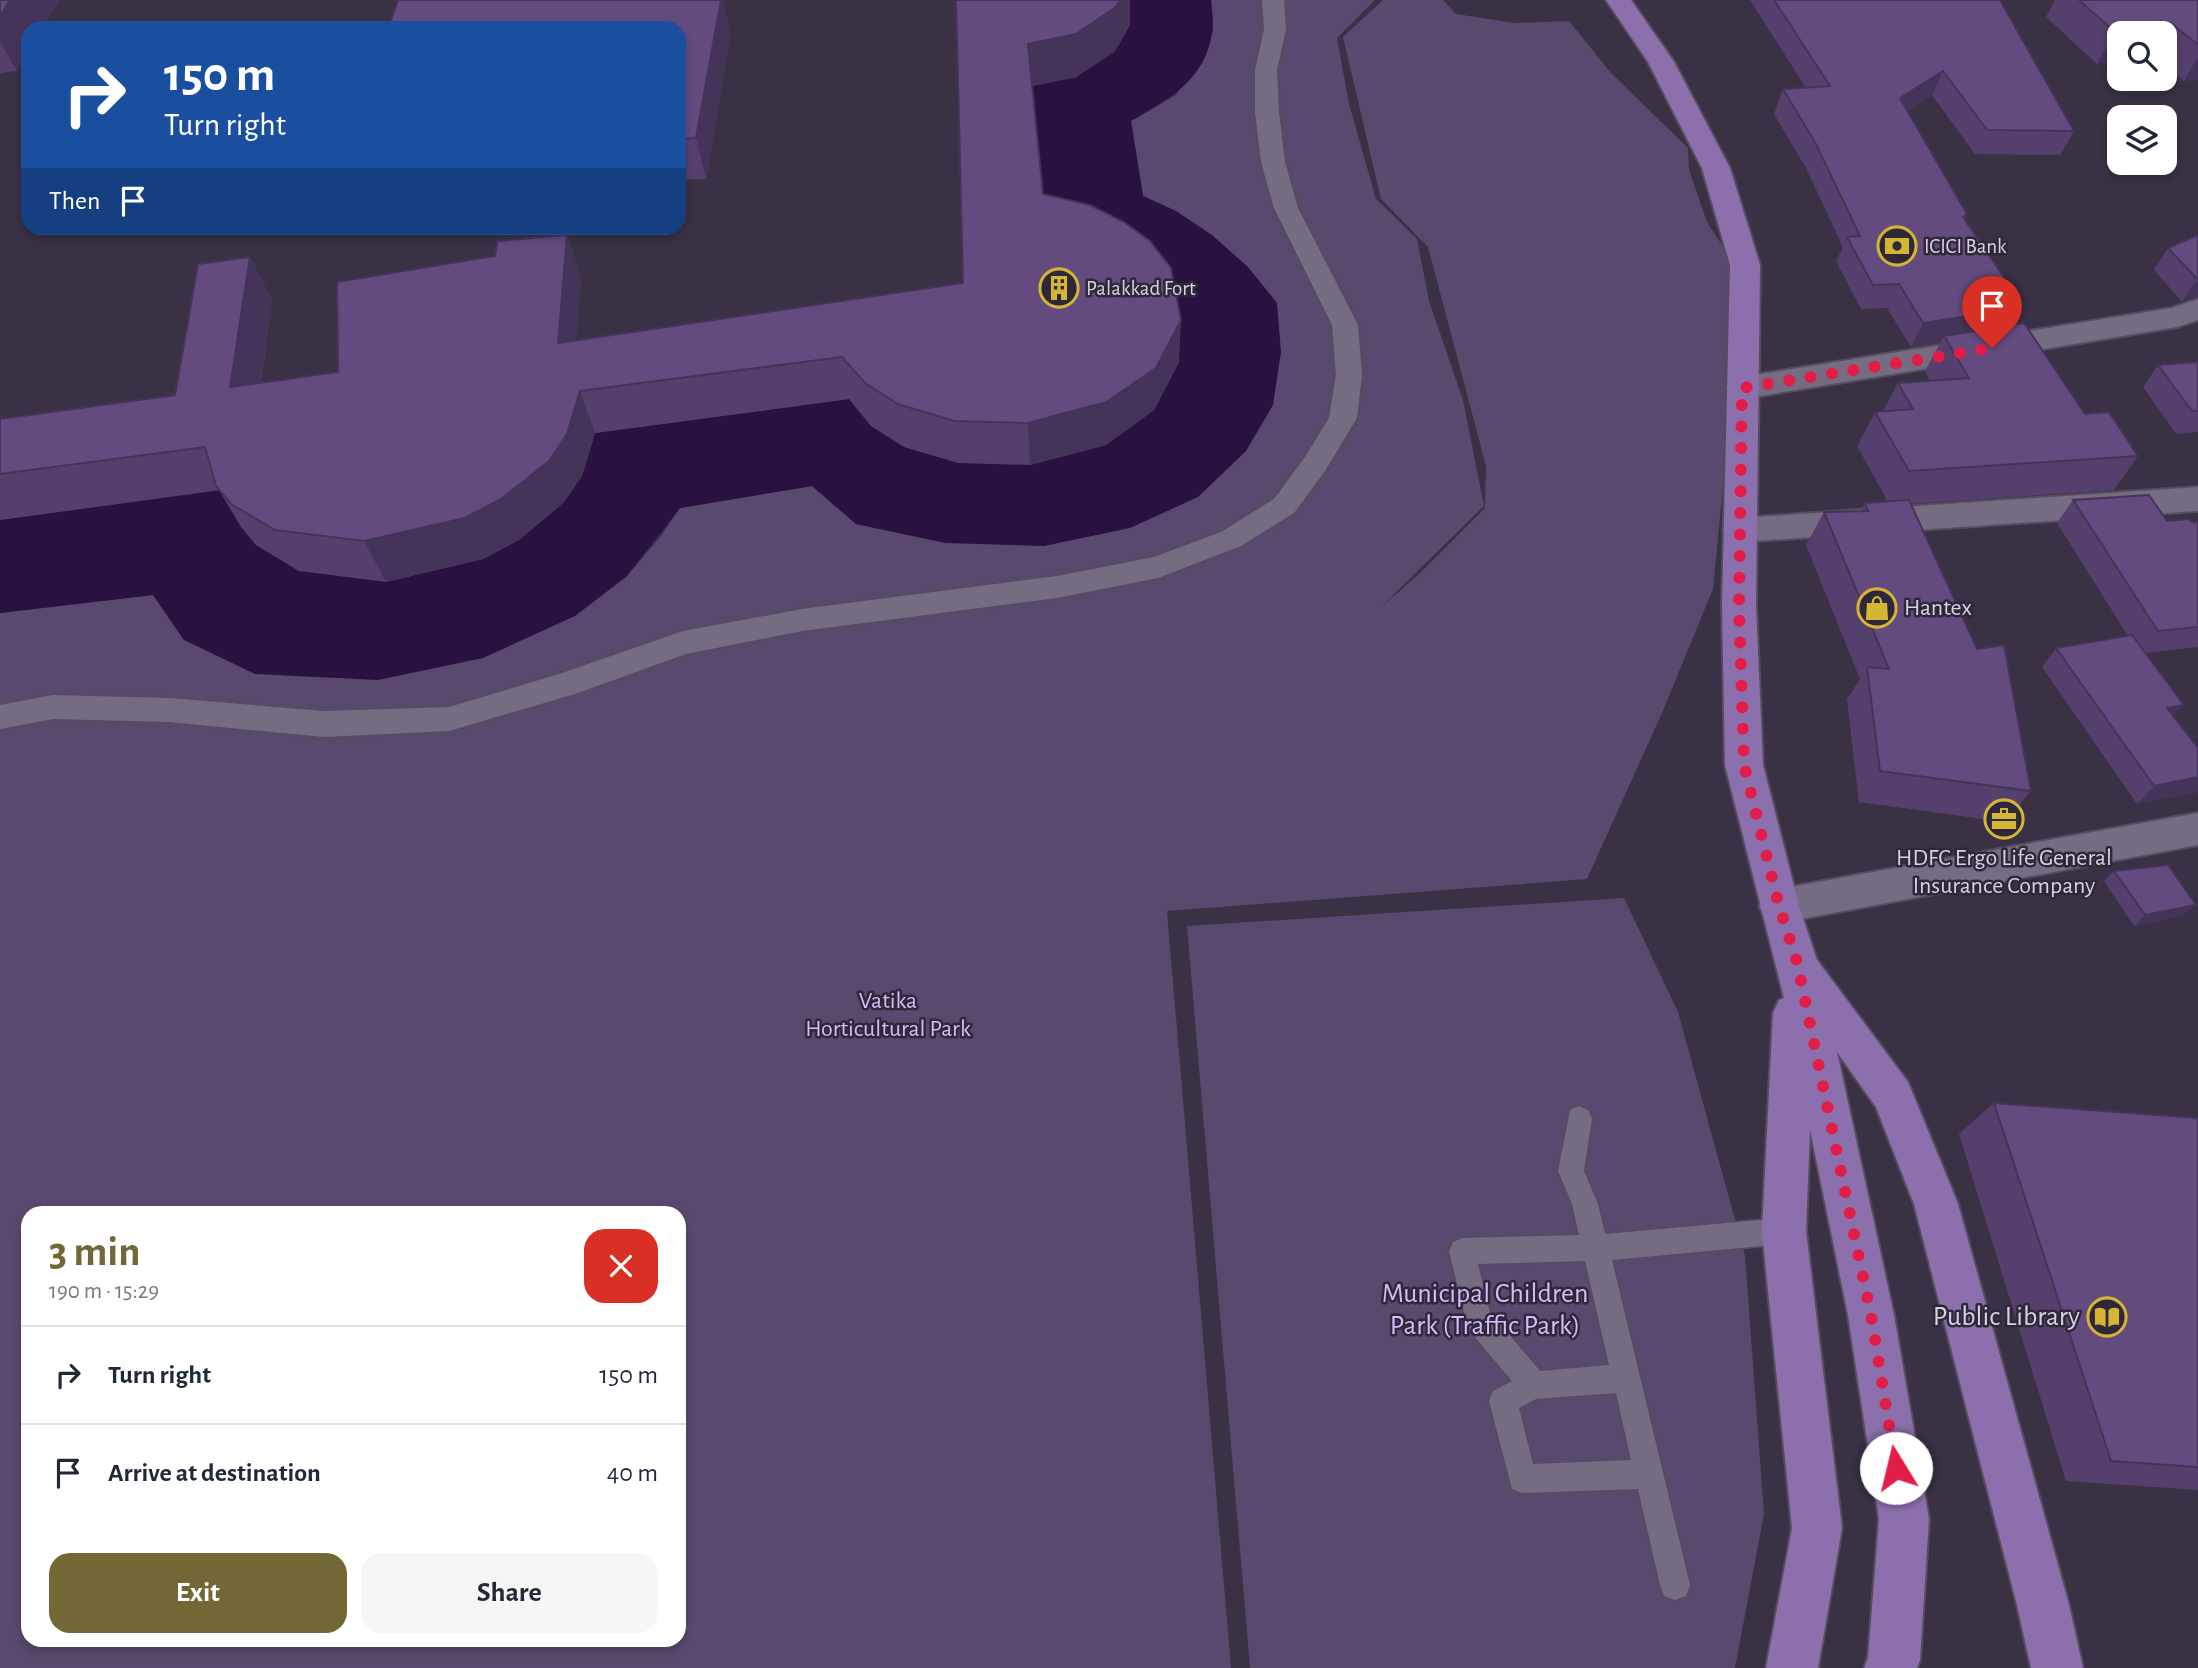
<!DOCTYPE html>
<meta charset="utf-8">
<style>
:root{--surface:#fff;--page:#f6f6f7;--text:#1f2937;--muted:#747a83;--line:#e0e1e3;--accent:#716836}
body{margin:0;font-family:"Alegreya Sans",sans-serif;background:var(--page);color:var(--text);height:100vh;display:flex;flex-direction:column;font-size:26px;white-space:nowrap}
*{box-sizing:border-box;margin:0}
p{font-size:23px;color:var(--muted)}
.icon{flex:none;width:38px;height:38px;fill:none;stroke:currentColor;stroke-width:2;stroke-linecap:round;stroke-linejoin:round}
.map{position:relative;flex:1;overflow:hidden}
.panel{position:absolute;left:21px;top:1206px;width:665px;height:441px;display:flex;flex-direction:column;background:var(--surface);border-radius:21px;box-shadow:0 4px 10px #0003}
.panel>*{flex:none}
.hud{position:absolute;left:21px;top:21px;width:665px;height:214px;border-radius:21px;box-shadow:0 4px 10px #0003;background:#1a4fa0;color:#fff;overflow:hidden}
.fabs{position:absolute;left:2107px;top:21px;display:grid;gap:14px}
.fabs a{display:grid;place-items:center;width:70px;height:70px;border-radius:14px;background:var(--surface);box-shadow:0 4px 10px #0003;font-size:35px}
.pin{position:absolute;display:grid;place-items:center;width:60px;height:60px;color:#fff;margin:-72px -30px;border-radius:50% 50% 50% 0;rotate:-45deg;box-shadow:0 0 7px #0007}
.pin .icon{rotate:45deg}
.me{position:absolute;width:77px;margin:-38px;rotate:351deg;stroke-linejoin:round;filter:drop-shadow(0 0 5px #0008)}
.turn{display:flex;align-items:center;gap:24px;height:147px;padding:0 28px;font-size:32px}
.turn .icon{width:91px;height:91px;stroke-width:2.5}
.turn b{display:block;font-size:49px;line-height:60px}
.then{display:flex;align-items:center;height:66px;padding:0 28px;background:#0003;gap:14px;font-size:26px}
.round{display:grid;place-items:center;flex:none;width:74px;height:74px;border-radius:21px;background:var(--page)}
.summary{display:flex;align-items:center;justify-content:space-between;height:119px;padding:0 28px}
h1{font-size:42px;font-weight:700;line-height:52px;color:var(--accent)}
.action{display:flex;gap:14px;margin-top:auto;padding:14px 28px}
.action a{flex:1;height:80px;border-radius:21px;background:var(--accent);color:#fff;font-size:28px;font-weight:700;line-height:80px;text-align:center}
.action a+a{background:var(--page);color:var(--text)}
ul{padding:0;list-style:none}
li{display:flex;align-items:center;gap:21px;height:98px;padding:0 28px;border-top:2px solid var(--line)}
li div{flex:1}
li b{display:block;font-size:26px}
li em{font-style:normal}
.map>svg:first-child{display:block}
.green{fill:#59496e;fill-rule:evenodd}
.water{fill:#291140}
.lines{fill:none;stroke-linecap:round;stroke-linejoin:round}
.service-casing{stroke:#544d5d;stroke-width:3}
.pedestrian-casing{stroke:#544d5d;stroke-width:4}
.minor-casing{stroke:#544d5d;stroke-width:4}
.primary-casing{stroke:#544d5d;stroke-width:4}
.service{fill:#766c82;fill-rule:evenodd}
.pedestrian{fill:#766c82;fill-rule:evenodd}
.minor{fill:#766c82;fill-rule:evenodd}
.primary{fill:#8c70ad;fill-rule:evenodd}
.wall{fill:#55406d}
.shaded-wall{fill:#453459}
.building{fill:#634b7f;stroke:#453459;stroke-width:2}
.route{stroke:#e11d48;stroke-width:12;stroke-dasharray:0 21.6}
.labels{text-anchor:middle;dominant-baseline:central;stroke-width:5;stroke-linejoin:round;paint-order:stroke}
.far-poi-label{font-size:21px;fill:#d7d2de;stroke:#2f273a;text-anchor:start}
.poi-label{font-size:24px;fill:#d7d2de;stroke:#2f273a;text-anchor:start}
.park-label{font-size:24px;fill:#d6bafa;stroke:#2f273a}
.near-park-label{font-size:28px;fill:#d6bafa;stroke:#2f273a}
.near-poi-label{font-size:28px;fill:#d7d2de;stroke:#2f273a;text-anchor:end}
</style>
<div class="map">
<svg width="2198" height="1668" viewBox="0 0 2198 1668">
<rect width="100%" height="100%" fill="#3a3145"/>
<!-- green -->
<path class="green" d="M1211,0H1375L1337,38L1349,104L1376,199L1417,239L1429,301L1463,400L1484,506L1380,608L1419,574L1485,508L1486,466L1428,247L1381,199L1343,37L1383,0H1443L1456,14L1514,23L1569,21L1611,73L1688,148L1689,170L1707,222L1737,268L1729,424L1713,589L1662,713L1587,879L1167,911L1231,1668H0V613L153,595L184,640L626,577L661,536L680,508L812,486L856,524L946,543L1198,497L1176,211L1143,196L1131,121L1176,95L1213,32ZM28,1213H679V1640H28Z
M1624,898L1678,1012L1745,1256L1764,1514L1735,1668H1250L1187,926Z"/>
<!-- water -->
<path class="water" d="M1124,0H1211C1212,10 1214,23 1212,33C1205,80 1169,99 1131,121L1143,196L1176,211L1212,235L1248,267L1277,303L1281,352L1273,405L1246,451L1198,497L1130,528L1044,546L946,543L856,524L812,486L680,508L626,577L575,616L483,658L378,680L255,674L184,640L153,595L0,613V520L231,489L241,527L256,545L299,571L519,540L564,502L582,476L595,433L849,399L871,426L1154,410L1179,362L1169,311L1044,237L1029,87L1076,77L1114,53L1130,25Z"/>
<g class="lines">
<!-- service casing -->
<g class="service-casing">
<path id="service" d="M1579,1106L1588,1110L1592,1118L1584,1171L1598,1204L1605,1234L1784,1218L1793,1222L1797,1231L1793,1240L1784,1244L1612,1260L1690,1585L1686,1596L1675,1600L1664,1596L1660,1585L1638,1489L1522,1493L1512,1489L1489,1401L1493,1391L1512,1381L1468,1329L1449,1251L1453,1242L1462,1238L1579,1235L1572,1204L1558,1171L1570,1110ZM1585,1261L1609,1365L1540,1371L1490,1312L1478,1264ZM1616,1393L1631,1460L1533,1464L1519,1408L1536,1399Z"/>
</g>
<!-- pedestrian casing -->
<g class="pedestrian-casing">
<path id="pedestrian" d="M1262,0H1284L1286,29L1277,70L1279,112L1285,162L1298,208L1358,325L1362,375L1357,418L1325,471L1294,513L1241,546L1158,578L1057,598L802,631L686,654L575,694L449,731L324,737L169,722L53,719L0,729V705L53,695L169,698L324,711L449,707L559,674L683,631L802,609L1057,576L1154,557L1221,532L1274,499L1305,457L1329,418L1336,375L1332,325L1274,208L1261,162L1255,112V70L1264,29Z"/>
</g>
<!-- minor casing -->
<g class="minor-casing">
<path id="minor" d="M2198,299V320L2177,327L1742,399L1731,395L1726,388L1731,381L1742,377L2172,308Z
M2198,487V511L1740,542L1728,539L1723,530L1728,521L1740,518Z
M2198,813V845L1779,923L1765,918L1759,906L1765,894L1779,889Z"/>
</g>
<!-- primary casing -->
<g class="primary-casing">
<path id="primary" d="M1606,0H1631L1674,62L1730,168L1760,265L1756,606L1763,765L1799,906L1817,960L1908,1082L1958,1204L2069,1605L2083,1668H2031L2017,1605L1914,1204L1876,1107L1837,1052L1894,1315L1929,1519L1920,1660L1917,1668H1864L1868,1658L1879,1519L1848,1315L1810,1129L1806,1231L1842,1528L1818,1668H1766L1792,1528L1762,1231L1773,1013L1779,1000L1784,998L1725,765L1722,606L1730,265L1702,168L1648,62Z"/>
</g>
<!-- service -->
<use href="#service" class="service"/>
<!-- pedestrian -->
<use href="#pedestrian" class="pedestrian"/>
<!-- minor -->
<use href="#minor" class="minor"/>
<!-- primary -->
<use href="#primary" class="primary"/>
</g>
<!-- wall -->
<path class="wall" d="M0,0H59L17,71L0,73Z
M398,0H723L730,34L706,179L679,180V28Z
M956,0H1130V25L1116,49L1076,77L1032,86L1043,194L1179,362L1154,410L1106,445L1030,465L958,463L904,447L871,426L849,399L595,433L582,476L564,502L519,540L483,559L386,582L299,571L256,545L241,527L219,490L0,520V419L175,395L250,257L272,300L261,383L338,372L495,256L567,235L581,278L576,340L963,283Z
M1750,0H2000L2074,131L2060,155L1975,154L1932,95L1907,111L1967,214L1965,219L2014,292L1992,328L2085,414L2138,456L2114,490L1911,504L2031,791L2005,822L1859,802L1847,699L1860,679L1806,545L1824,512L1861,511L1865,503L1888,502L1857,446L1875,412L1883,411L1898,383L1930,380L1925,371L1940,343L1911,347L1887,308L1861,309L1836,261L1843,247L1806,168L1774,114L1783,89L1806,88Z
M2055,0H2198V79L2184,81L2165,65V33H2119L2097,64L2046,17Z
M2198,235V297L2182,302L2154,270L2168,248Z
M2198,362V432L2176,434L2143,387L2158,365Z
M2073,500L2167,521L2198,522V647L2145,653L2174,716L2198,748V792L2137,804L2042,667L2056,648L2128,636L2057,523Z
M2114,871L2184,915L2134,926L2104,881Z
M1994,1103L2198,1118V1490L2066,1481L1959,1134Z"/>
<!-- shaded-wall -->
<path class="shaded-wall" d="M10,0H59L42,28H28V53L17,71L0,42V16Z
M721,0H723L730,34L706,179L696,138Z
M1120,0H1130V25L1116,49L1076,77L1029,87L1028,44Z
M2171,23L2165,33H2119V60L2097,64L2115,32Z
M2198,57V79L2184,81Z
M1943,71L1932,95L1889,122L1900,98Z
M567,235L581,278L573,385L558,343Z
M250,257L272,300L254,429L230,387Z
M2197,279L2198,297L2182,302Z
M2002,311L1989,335L1944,336L1940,343L1911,347L1923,323Z
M1181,320L1179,362L1154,410L1106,445L1030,465L1028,423Z
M580,391L595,433L582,476L564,502L519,540L483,559L386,582L364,541Z
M2184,705L2167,723V708Z
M2198,777V792L2137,804L2154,786Z
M2196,905L2184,915L2134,926L2145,915Z"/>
<!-- building -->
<path class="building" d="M0,0H10L0,16Z
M398,0H721L696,138L679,139V28H388Z
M956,0H1120L1116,7L1076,34L1028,44L1043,194L1090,205L1124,222L1150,241L1171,268L1181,320L1156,368L1106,402L1028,423L954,421L898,404L865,383L842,357L580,391L567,434L549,461L501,499L465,518L364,541L275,530L231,504L216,486L205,447L0,474V419L175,395L198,264L250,257L230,387L338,372L337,282L495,256L497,241L567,235L558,343L963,283Z
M1774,0H2000L2074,131L1987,130L1943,71L1900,98L1967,214L1963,217L2014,292L1991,293L2002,311L1923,323L1899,284L1873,285L1847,237L1860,236L1816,144L1783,89L1830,86Z
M2079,0H2198V45L2171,23L2115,32Z
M2198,235V279H2197L2168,248Z
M2024,323L2085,414L2109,412L2138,456L1909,471L1875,412L1913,409L1898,383L1969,378L1944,336Z
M2198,362V411H2192L2158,365Z
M2149,495L2167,521L2189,519L2192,522H2198V627L2158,631L2073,500Z
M1909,500L1977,649L2004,645L2031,791L1880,771L1867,667L1889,669L1824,512L1868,511L1865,503Z
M2132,635L2184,705L2167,708L2198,748V777L2154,786L2056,648Z
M2168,865L2196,905L2145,915L2114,871Z
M1994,1103L2198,1118V1467L2111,1461Z"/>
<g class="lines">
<!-- route -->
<path class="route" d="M1896,1468L1871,1315L1797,962L1779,906L1744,765L1739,606L1742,388L1992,348"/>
</g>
<!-- icons -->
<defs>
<g id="bank-ring" transform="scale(2.0125)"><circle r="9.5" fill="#2f273a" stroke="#d5b534" stroke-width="1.5"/><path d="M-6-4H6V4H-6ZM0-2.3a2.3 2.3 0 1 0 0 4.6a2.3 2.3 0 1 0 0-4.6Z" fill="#d5b534"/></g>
<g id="building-ring" transform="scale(2.0125)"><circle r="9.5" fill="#2f273a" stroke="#d5b534" stroke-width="1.5"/><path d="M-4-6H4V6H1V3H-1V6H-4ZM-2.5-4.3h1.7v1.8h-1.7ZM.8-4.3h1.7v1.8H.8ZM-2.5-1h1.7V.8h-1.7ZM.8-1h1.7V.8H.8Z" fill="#d5b534"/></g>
<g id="shop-ring" transform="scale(2.0125)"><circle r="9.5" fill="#2f273a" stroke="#d5b534" stroke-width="1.5"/><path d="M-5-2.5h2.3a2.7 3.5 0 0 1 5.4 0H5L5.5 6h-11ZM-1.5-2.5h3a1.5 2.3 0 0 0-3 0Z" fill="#d5b534"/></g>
<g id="office-ring" transform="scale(2.0125)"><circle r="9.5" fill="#2f273a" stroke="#d5b534" stroke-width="1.5"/><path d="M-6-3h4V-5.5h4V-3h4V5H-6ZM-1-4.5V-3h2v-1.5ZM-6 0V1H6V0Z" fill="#d5b534"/></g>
<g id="library-ring" transform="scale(2.0125)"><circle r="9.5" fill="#2f273a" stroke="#d5b534" stroke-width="1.5"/><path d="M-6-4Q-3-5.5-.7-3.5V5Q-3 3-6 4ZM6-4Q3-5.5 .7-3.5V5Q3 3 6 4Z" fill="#d5b534"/></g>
</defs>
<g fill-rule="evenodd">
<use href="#bank-ring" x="1897" y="246"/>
<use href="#building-ring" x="1059" y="288"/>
<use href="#shop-ring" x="1877" y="608"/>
<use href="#office-ring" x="2004" y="819"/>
<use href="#library-ring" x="2107" y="1317"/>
</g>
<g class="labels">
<!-- far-poi labels -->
<g class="far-poi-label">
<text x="1924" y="246">ICICI Bank</text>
<text x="1086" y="288">Palakkad Fort</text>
</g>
<!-- poi labels -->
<g class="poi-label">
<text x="1904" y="608">Hantex</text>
<text x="2004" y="858" text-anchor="middle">HDFC Ergo Life General<tspan x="2004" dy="28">Insurance Company</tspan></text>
</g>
<!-- park labels -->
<g class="park-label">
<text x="888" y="1001">Vatika<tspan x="888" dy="28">Horticultural Park</tspan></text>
</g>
<!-- near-park labels -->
<g class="near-park-label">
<text x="1485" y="1294">Municipal Children<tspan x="1485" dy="32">Park (Traffic Park)</tspan></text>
</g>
<!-- near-poi labels -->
<g class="near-poi-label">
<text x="2080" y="1317">Public Library</text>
</g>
</g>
</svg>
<div class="fabs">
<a><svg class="icon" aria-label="search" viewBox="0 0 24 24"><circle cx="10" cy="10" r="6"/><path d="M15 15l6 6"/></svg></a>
<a><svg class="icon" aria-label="layers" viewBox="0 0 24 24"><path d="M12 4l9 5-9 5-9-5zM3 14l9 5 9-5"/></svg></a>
</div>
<div class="pin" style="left:1992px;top:348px;background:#d93025"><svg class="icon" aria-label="arrive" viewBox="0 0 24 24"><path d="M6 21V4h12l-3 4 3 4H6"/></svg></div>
<svg class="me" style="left:1896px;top:1468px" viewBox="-20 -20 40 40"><circle r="19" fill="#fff"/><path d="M0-13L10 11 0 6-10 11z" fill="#e11d48"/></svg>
<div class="hud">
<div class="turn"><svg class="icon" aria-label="right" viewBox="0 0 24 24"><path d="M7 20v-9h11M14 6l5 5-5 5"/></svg><div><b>150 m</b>Turn right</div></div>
<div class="then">Then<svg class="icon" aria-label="arrive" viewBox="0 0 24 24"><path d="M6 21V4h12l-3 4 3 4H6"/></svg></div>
</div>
<section class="panel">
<div class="summary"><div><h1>3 min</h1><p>190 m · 15:29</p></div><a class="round" style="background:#d93025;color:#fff"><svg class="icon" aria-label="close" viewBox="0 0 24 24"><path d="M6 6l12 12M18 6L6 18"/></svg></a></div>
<ul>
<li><svg class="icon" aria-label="right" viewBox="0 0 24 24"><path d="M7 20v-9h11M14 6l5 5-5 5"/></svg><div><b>Turn right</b></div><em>150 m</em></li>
<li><svg class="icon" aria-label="arrive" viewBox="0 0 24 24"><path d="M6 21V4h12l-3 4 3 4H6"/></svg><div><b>Arrive at destination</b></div><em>40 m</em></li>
</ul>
<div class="action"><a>Exit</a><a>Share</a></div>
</section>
</div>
